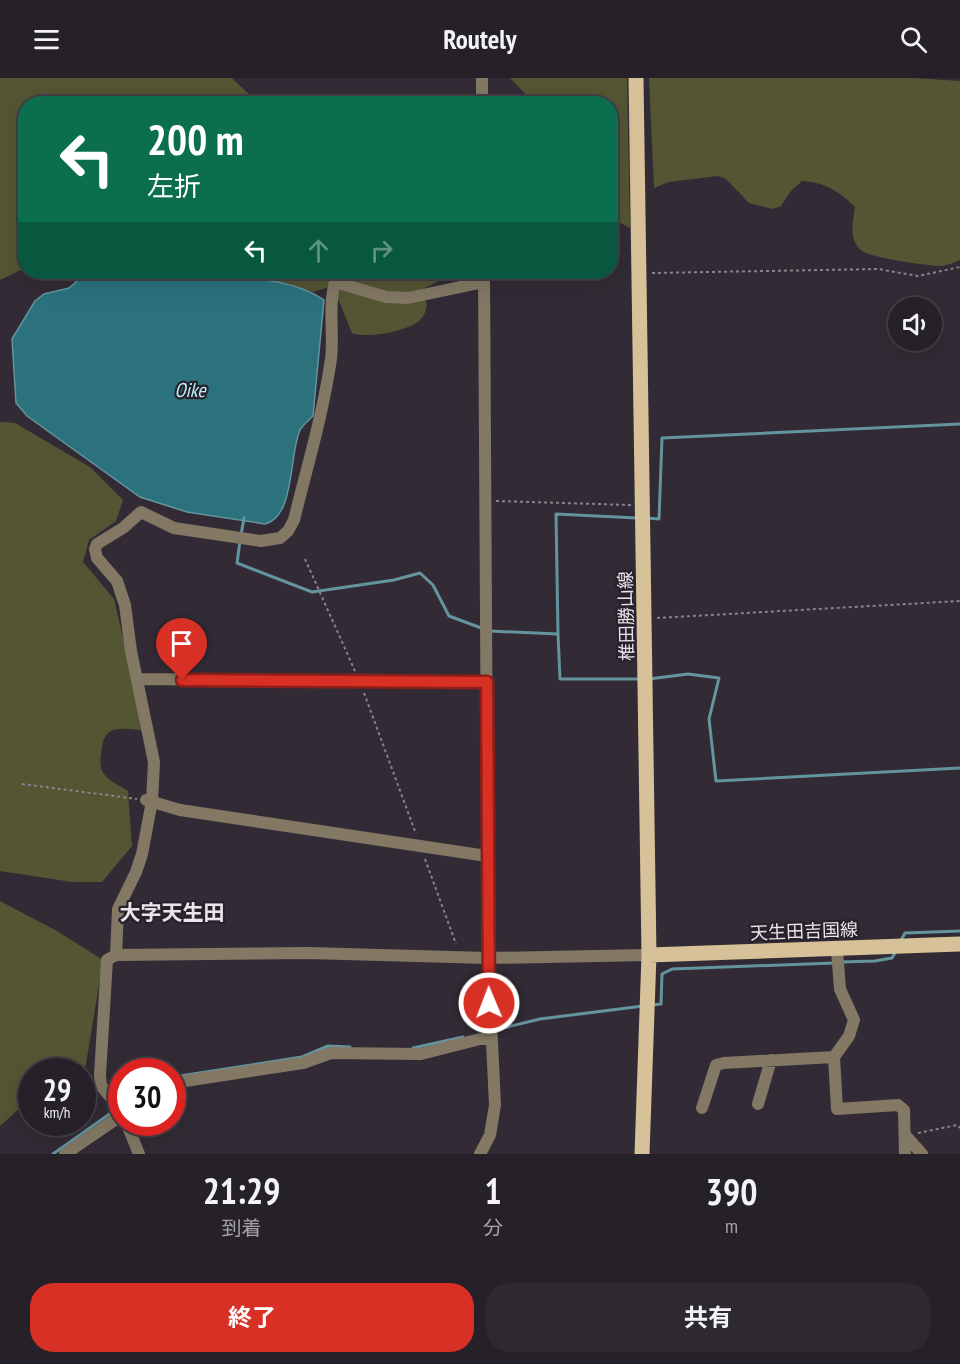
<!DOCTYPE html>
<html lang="ja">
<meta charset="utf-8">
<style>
:root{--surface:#262028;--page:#2e2830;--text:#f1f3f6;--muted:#a4a3a8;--line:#423e45;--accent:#d93025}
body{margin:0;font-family:"PT Sans Narrow","Noto Sans JP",sans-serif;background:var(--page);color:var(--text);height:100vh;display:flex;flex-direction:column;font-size:22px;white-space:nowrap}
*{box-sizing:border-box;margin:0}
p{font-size:20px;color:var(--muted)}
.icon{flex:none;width:33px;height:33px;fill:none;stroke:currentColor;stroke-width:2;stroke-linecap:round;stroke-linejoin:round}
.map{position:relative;height:1076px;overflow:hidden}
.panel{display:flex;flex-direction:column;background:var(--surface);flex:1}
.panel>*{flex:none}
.top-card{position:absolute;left:18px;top:18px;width:600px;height:183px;border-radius:24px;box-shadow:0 6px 24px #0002,0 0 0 2px var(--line);background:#0b6e4f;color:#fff;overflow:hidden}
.controls{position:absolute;left:888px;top:219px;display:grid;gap:12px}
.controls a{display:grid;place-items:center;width:54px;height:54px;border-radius:50%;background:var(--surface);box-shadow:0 6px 24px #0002,0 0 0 2px var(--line);font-size:30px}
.speed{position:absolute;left:18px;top:980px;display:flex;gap:12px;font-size:30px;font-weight:700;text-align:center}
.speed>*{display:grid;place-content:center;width:78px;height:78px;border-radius:50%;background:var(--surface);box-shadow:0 6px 24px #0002,0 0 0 2px var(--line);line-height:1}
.speed small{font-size:15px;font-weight:400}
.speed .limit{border:9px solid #d22;background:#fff;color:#111}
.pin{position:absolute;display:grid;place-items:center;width:51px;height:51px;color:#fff;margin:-62px -26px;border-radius:50% 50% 50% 0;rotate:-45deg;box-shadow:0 0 6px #0007}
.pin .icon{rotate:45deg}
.me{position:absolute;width:66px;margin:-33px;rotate:359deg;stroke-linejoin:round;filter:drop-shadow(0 0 4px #0008)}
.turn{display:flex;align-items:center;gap:21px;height:126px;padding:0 30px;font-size:27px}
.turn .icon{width:78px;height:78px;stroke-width:2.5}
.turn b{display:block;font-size:42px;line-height:51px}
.lanes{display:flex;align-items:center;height:57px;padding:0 30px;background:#0003;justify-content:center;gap:30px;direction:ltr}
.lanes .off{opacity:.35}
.eta{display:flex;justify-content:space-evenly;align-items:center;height:102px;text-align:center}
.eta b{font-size:36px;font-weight:700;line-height:42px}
.button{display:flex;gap:12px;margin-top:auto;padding:12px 30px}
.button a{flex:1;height:69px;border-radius:24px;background:var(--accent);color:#fff;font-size:24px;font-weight:700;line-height:69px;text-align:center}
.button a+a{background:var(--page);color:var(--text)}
header{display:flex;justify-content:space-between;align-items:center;height:78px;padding:0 30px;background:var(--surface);font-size:27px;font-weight:700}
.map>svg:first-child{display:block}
.green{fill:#545533}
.water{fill:#2b727d;stroke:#64949e;stroke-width:1.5}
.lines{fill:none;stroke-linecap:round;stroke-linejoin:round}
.stream{stroke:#64949e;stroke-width:3}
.path{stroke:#89838b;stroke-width:2;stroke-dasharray:3 3;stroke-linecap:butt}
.minor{stroke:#827864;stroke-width:12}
.major{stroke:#d7c198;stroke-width:15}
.route-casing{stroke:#8d1f18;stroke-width:15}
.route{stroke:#d93025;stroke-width:10}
.labels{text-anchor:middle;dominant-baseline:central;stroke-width:4.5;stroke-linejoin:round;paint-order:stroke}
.street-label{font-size:18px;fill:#e9e4eb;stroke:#28212b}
.water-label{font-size:20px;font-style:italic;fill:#b5f0fa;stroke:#28212b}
.quarter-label{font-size:21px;font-weight:bold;fill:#e9e4eb;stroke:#28212b}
</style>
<header><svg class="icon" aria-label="menu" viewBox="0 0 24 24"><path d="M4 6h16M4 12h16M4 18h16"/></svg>Routely<svg class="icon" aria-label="search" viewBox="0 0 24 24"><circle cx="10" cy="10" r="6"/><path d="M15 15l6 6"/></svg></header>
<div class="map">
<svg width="960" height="1076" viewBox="0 0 960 1076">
<rect width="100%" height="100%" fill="#322b35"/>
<!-- green -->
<path class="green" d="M0,0H232L255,22L262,25L26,26L25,190L0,202Z
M510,0H627L630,150L611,140L610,26L534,25Z
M649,0H914L960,3V182C955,184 948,187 942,188C930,188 869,180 861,172C848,160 853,145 855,129C839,113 824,104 802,103L790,114L781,128L773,131L749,125L726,101L718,98L669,104L654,110Z
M202,194H453L451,197L423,211L427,228C426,232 424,238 421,241C411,253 366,261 352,255L333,208L313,214L288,205L211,197Z
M0,344L15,345L90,389L123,422L116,443L89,462L83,484L114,521L135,612L141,652C116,650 103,647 101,677C100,683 100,691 104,696C109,703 120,708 128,713L132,768L102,804H72L0,793Z
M0,823L57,853L103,882L86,986L82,993H32L31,1026L21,1029L0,1048Z"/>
<!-- water -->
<path class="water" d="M80,194H202L211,197C250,201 291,200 324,222L313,338C309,342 303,347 300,352C289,376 295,439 265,446L187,434L140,419L27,338L16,325L12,261L35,223L44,216L69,210L76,204Z"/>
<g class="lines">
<!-- stream -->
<path class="stream" d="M647,440L659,441L662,360L960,346
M241,457L244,440
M240,463L237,485L312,514L394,502L420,495L433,507L449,538L484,551
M490,553L558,556L556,436L637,440
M558,556L560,601H639
M649,601L688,596L719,600L709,641L716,703L960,690
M900,864L905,855L960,853
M841,884L875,883L892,880L896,873
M652,927L661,926L662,896L672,891L834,885
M495,952L540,941L643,928
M413,970L463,959
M180,998L302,979L328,968L350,969
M53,1076L118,1030"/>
<!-- path -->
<path class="path" d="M652,195L878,191L918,198L960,189
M496,423L631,427
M305,481L355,593
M657,540L960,523
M364,615L416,756
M22,706L137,721
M425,781L456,866
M918,1055L957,1047L960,1050"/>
<!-- minor -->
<path class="minor" d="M482,0V26
M138,601L487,604
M146,722L180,732L487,778
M837,872L840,911L854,942L849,958L834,979L837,1031L898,1027L904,1032L905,1076
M116,877L118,831L136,794L142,776L152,723L154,684L131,573L125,527L117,503L97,480L95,471L97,466L123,450L141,434L174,450L261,463L280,460L288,453L294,442C307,389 323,336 331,281C334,255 328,229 335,204L386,219L408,220L484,204
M172,1005L303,985L331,975L421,976L480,961H492
M758,1026L771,982
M702,1030L716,987L724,985L834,979
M122,1032L101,1008L100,997L107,882L116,877L309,875L488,880L649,877
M126,1044L139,1076
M906,1058L922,1076
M65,1076L122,1037
M480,1076L490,1057L495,1027L488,880L484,194"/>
<!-- major -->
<path class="major" d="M636,0L649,877L642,1076
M649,877L960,866"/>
</g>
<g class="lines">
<!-- route casing -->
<g class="route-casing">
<path id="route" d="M182,602L487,604L489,925"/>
</g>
<!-- route -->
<use href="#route" class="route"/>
</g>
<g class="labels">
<!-- street labels -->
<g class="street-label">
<text transform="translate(626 538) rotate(-91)">椎田勝山線</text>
<text transform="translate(804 853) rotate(-2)">天生田吉国線</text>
</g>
<!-- water labels -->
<g class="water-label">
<text x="190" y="312">Oike</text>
</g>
<!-- quarter labels -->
<g class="quarter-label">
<text x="172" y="834">大字天生田</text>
</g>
</g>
</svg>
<div class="controls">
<a><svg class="icon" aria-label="sound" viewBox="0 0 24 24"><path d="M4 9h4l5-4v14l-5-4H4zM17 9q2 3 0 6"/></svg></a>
</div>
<div class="speed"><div>29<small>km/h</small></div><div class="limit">30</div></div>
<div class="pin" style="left:182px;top:602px;background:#d93025"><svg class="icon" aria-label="arrive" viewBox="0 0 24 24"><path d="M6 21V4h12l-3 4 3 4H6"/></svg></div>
<svg class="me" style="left:489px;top:925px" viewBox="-20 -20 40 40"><circle r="17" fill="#d93025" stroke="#fff" stroke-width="3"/><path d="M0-11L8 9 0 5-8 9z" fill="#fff"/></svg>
<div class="top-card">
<div class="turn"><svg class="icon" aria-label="left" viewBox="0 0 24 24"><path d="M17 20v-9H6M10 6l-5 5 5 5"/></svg><div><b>200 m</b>左折</div></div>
<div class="lanes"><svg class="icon" aria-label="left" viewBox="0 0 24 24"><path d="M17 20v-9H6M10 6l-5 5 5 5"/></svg><svg class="icon off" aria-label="ahead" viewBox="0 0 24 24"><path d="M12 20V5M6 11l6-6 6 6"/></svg><svg class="icon off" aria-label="right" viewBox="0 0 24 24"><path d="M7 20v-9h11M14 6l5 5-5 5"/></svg></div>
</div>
</div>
<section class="panel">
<div class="eta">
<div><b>21:29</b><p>到着</p></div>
<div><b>1</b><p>分</p></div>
<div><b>390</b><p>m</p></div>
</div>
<div class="button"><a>終了</a><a>共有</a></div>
</section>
